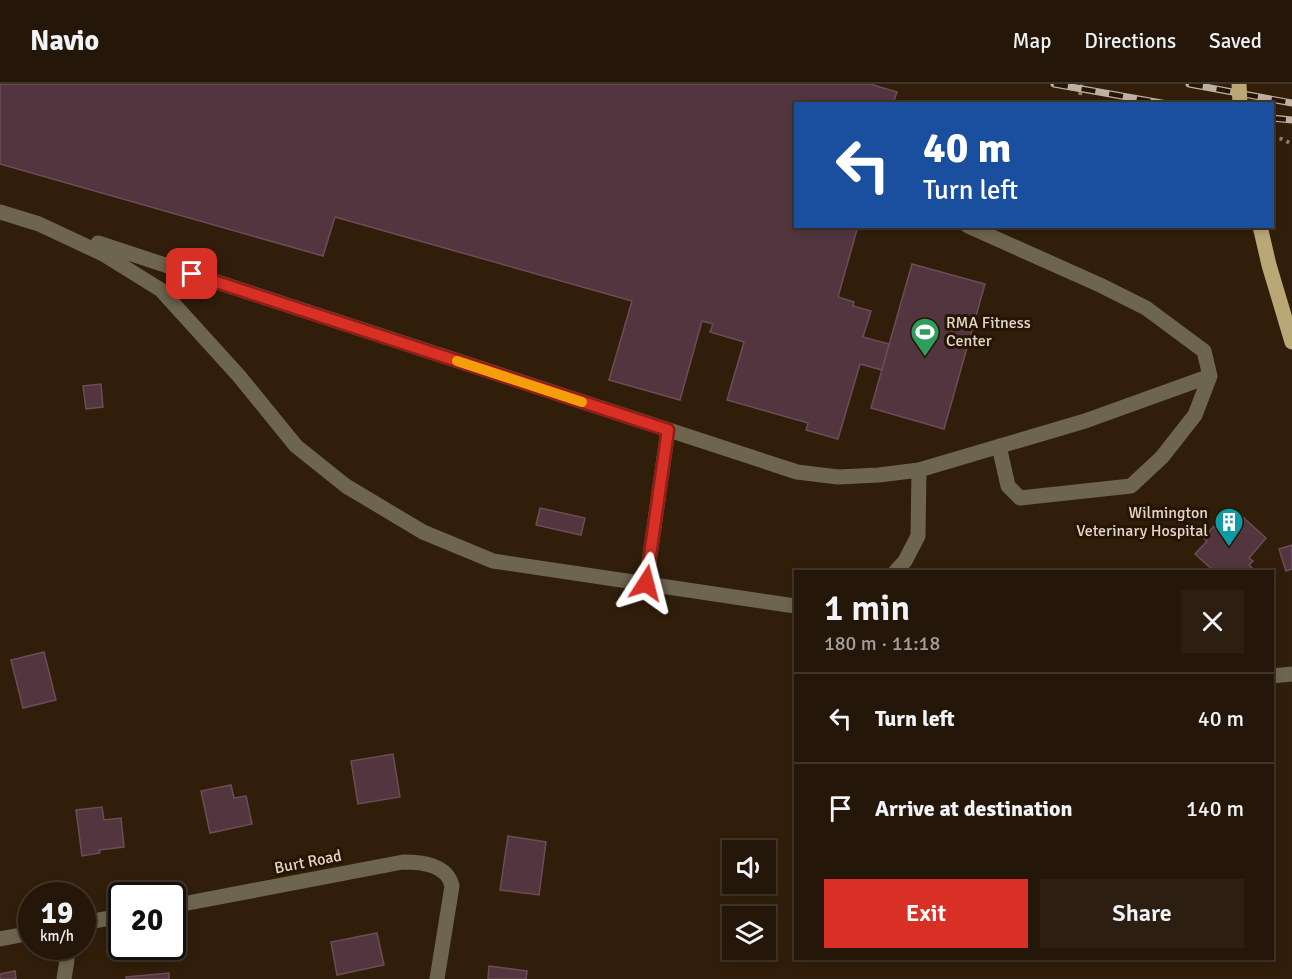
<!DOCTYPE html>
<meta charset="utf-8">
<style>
:root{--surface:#241608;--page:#2c1f12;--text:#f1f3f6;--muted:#a39f9c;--line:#413529;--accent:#d93025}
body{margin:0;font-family:Signika,sans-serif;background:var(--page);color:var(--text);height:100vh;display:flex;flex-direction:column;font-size:22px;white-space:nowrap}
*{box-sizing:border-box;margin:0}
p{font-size:20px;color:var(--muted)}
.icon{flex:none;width:33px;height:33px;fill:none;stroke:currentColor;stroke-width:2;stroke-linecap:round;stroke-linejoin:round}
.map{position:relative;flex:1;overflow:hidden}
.sheet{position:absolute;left:794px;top:486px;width:480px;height:390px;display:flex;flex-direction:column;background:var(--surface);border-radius:0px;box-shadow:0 3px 9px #0003,0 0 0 2px var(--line)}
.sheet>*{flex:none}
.guide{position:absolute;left:794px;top:18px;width:480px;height:126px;border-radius:0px;box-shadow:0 3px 9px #0003,0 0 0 2px var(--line);background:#1a4fa0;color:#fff;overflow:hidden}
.buttons{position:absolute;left:722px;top:756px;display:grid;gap:12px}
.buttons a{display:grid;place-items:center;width:54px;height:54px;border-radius:0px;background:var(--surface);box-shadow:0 3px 9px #0003,0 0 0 2px var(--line);font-size:30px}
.speed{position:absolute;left:18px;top:798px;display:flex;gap:12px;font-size:30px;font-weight:700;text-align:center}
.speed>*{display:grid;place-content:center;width:78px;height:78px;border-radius:50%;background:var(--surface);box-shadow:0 3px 9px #0003,0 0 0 2px var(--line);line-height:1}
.speed small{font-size:15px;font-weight:400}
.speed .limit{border:3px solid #111;border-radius:9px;background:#fff;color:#111}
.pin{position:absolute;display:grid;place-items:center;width:51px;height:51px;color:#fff;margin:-26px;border-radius:12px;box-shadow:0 3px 9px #0006}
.me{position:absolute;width:66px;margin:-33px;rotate:9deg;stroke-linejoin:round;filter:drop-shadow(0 0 4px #0008)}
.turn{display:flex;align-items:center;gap:21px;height:126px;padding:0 30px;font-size:27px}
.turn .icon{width:78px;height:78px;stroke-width:2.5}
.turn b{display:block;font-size:42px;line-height:51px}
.round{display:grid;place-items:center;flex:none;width:63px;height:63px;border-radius:0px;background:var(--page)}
.overview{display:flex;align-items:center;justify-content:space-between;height:102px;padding:0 30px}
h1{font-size:36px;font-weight:600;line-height:45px}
.button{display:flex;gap:12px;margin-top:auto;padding:12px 30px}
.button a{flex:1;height:69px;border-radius:0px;background:var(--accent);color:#fff;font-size:24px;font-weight:600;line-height:69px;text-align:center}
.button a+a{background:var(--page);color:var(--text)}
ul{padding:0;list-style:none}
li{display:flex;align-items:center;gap:18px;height:90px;padding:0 30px;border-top:2px solid var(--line)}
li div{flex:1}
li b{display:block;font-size:22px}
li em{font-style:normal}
header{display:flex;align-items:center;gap:36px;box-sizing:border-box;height:84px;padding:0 30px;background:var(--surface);border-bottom:2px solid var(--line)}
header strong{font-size:28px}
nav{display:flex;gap:33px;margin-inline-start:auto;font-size:21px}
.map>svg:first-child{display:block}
.building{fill:#52353e;stroke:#6b4d56;stroke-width:1.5}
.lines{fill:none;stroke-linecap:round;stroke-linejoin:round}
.path{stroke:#8c7d6d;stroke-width:4;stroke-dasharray:3 4.5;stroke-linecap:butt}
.minor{stroke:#6d654e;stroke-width:15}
.major{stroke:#b9a876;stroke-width:15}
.rail-casing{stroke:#beb1a3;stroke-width:7}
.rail{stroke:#261503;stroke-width:4.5;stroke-dasharray:14;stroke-linecap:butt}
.major-bridge{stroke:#b9a876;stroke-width:15}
.route-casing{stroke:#8d1f18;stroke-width:15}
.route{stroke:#d93025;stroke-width:10}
.slow{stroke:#f59e0b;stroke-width:10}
.labels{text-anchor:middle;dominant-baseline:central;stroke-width:6;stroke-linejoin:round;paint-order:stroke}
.poi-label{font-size:16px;fill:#e3d7cb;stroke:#261503;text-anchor:start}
.street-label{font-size:16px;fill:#e3d7cb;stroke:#261503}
</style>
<header>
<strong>Navio</strong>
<nav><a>Map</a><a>Directions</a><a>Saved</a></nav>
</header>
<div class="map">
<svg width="1292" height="895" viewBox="0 0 1292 895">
<rect width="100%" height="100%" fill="#301e0a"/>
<!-- building -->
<path class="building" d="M0,0H870L897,8L893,20H795V142H858L838,213L854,218L853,222L871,227L863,253L889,260L882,286L860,280L838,355L806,346L808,339L727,316L744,258L710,248L713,240L702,237L680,316L609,296L632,217L335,133L323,172L0,80Z
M912,180L985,200L944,345L871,324Z
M101,300L103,323L86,325L83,302Z
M540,424L585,434L581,451L536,441Z
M1236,427L1266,454L1249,474L1253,477L1249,481L1252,484L1249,487L1246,485L1244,488H1239L1236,485L1234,488H1215L1195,470L1207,457L1203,454L1214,442L1219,446Z
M1292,461V485L1286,487L1279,465Z
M44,568L56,616L23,624L11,576Z
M393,670L400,713L358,720L351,677Z
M231,701L234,714L246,712L252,740L210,749L201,707Z
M102,723L104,736L121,734L124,763L99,766L100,769L82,772L76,726Z
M508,752L546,758L539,811L500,806Z
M377,849L384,881L337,891L331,858Z
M489,882L527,887L526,895H488Z
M15,887L16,895H0V890Z
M169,889V895H126V893Z"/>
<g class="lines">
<!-- path -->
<path class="path" d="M1080,11L1082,0
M1272,54L1282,55L1292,60"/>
<!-- minor -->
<path class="minor" d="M0,128L39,140L103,170L161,206L239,292L296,362L346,402L423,448L493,477L795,522
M968,142L1100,201L1146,224L1204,267L1210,292L1195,331L1162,373L1131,402L1020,414L1008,402L999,362
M98,159L797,388L838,393L879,391L919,386
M895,488L905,477L918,452L919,386L1085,337L1210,292
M646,499L668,346
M1272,592L1292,590
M172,822L403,778C421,778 447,780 452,802L437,895
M82,839L122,832
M0,855L32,849
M64,895L67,876L66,862"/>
<!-- major -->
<path class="major" d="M1260,142L1269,181L1292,258"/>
<!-- rail casing -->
<g class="rail-casing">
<path id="rail" d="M1054,0L1167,20
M1189,0L1292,19
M1272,34L1292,36"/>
</g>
<!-- rail -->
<use href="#rail" class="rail"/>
<!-- major-bridge -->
<path class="major-bridge" d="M1239,0L1240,20"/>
</g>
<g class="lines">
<!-- route casing -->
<g class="route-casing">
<path id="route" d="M192,190L668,346L646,499"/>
</g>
<!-- route -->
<use href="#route" class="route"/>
<!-- slow -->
<path class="slow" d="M457,277L582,318"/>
</g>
<!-- icons -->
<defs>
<g id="stadium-pin" transform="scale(1.5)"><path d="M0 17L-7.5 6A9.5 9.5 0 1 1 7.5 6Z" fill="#2e9e5b" stroke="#261503"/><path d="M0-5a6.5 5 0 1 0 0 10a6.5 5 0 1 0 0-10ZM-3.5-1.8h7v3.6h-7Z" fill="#fff"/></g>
<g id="building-pin" transform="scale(1.5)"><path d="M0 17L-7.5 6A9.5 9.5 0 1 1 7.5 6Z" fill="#0f9aa8" stroke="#261503"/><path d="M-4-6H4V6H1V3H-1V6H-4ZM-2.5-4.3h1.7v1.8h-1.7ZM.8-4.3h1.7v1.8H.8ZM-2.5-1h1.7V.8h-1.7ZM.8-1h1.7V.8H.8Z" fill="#fff"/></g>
</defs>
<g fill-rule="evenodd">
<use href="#stadium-pin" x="925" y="248"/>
<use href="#building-pin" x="1229" y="438"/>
</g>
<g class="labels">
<!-- poi labels -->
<g class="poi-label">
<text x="946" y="239">RMA Fitness<tspan x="946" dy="18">Center</tspan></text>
<text x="1208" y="429" text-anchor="end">Wilmington<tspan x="1208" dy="18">Veterinary Hospital</tspan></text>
</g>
<!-- street labels -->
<g class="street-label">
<text transform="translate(308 778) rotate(-11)">Burt Road</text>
</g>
</g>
</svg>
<div class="buttons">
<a><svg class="icon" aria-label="sound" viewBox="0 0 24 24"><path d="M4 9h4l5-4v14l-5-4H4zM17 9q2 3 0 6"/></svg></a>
<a><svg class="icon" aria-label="layers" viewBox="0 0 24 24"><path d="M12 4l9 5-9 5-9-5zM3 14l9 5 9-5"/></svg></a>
</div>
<div class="speed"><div>19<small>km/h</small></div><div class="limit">20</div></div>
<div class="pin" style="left:192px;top:190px;background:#d93025"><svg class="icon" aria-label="arrive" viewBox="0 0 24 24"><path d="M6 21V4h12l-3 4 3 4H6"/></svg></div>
<svg class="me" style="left:646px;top:499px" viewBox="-20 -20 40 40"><path d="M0-17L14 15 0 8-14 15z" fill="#d93025" stroke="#fff" stroke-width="4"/></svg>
<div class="guide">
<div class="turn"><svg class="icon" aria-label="left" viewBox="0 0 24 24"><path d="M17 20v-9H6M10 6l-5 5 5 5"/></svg><div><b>40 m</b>Turn left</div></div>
</div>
<section class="sheet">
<div class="overview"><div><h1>1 min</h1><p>180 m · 11:18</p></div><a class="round"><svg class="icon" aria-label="close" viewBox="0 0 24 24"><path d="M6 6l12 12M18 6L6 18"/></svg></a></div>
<ul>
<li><svg class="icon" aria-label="left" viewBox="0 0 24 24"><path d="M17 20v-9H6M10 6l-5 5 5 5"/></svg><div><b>Turn left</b></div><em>40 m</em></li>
<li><svg class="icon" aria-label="arrive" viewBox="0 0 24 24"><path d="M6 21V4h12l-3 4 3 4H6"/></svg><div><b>Arrive at destination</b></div><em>140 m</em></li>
</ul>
<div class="button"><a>Exit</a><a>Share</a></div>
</section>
</div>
